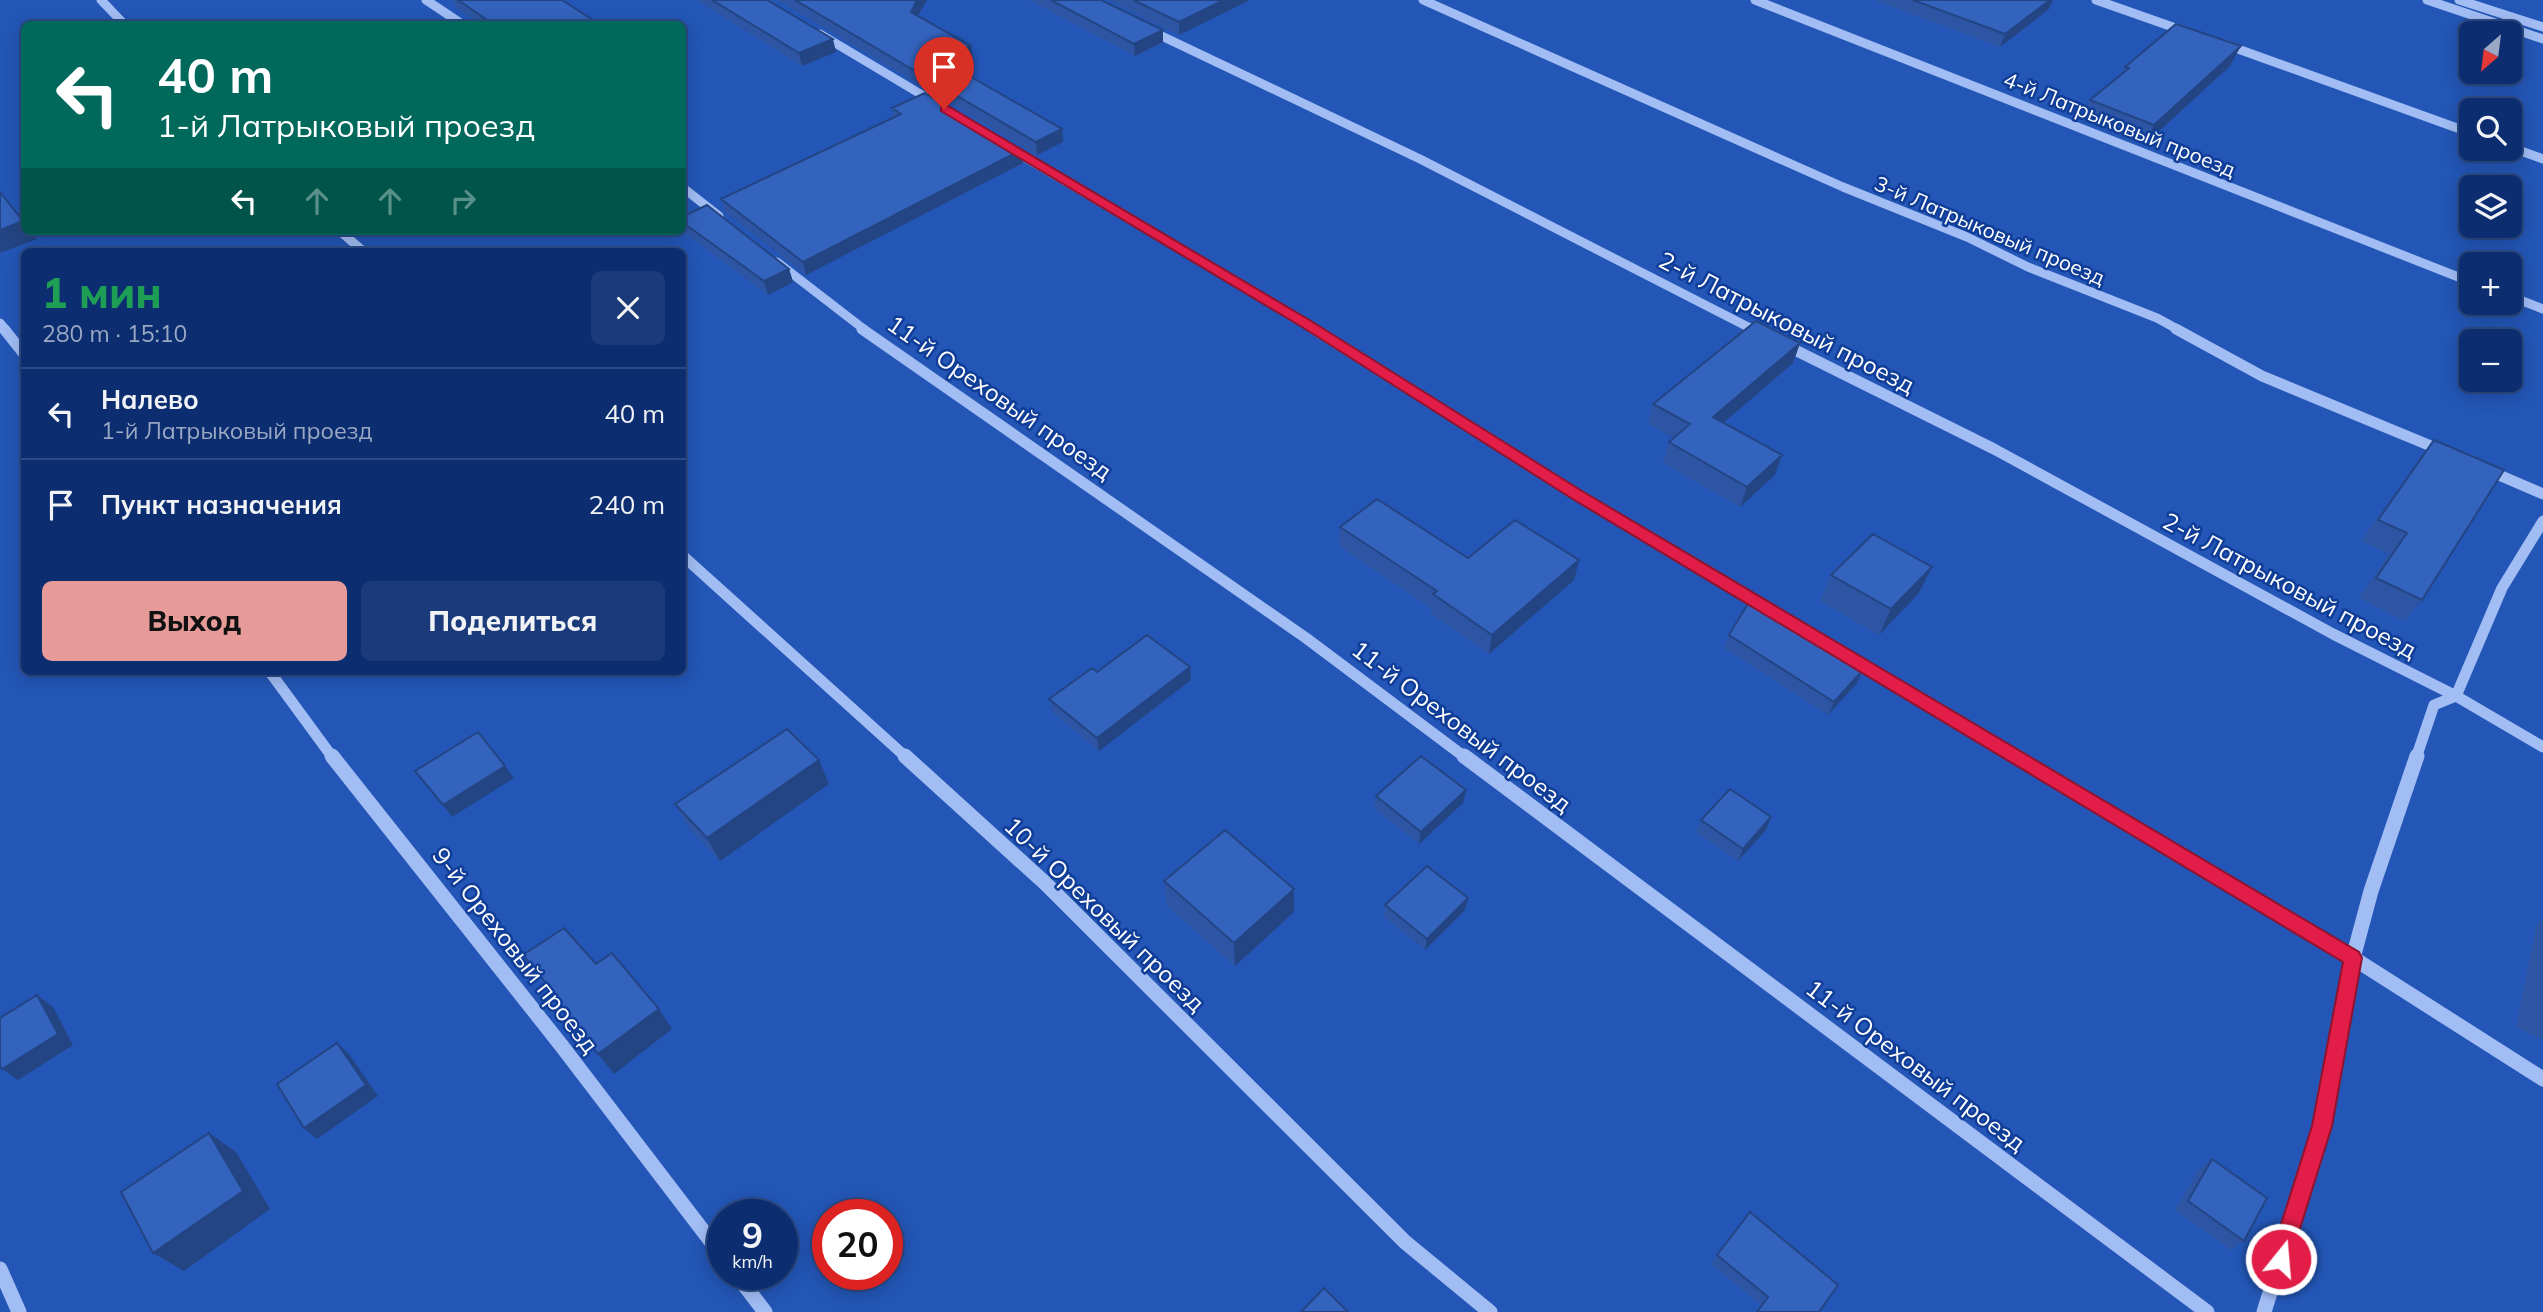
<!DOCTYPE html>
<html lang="ru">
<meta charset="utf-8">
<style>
:root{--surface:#0c2e71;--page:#1a3a79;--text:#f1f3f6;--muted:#9aa8c3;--line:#2c4a84;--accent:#e69b98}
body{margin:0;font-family:Mulish,sans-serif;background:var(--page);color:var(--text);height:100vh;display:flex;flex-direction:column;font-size:26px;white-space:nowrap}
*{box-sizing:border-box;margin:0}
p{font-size:23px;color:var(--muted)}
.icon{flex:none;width:38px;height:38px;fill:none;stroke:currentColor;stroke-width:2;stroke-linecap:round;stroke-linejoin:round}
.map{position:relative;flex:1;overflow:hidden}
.panel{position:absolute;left:21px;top:248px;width:665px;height:427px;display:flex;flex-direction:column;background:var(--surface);border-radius:10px;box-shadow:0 4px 18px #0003,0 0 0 2px var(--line)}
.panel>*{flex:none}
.hud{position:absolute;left:21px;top:21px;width:665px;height:214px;border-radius:10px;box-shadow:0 4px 18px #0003,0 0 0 2px var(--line);background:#00695c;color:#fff;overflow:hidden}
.needle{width:46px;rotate:208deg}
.buttons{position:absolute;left:2459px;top:21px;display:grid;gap:14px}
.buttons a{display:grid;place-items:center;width:63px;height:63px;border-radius:10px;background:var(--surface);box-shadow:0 4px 18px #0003,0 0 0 2px var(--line);font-size:35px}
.speed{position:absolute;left:707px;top:1199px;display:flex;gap:14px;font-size:35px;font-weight:700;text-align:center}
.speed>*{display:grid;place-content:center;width:91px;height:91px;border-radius:50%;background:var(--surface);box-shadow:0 4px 18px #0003,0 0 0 2px var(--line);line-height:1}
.speed small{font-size:18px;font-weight:400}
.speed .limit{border:10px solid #d22;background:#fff;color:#111}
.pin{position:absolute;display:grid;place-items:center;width:60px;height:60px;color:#fff;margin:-72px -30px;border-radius:50% 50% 50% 0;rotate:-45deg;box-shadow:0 0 7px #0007}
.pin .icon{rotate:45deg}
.me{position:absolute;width:77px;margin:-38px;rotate:17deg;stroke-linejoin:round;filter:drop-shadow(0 0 5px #0008)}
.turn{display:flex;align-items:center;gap:24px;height:147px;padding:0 21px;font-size:32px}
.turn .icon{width:91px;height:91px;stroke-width:2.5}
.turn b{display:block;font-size:49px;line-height:60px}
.lanes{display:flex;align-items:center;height:66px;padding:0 21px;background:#0003;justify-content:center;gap:35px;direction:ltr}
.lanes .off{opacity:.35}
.round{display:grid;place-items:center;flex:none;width:74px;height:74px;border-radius:10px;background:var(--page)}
.head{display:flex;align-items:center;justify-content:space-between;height:119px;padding:0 21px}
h1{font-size:42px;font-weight:800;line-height:52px;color:#1e9e55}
.primary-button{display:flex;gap:14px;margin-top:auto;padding:14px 21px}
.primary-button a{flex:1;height:80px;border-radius:10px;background:var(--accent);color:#111;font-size:28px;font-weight:800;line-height:80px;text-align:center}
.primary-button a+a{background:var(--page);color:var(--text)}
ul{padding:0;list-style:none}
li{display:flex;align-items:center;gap:21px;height:91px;padding:0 21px;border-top:2px solid var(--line)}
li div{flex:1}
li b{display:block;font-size:26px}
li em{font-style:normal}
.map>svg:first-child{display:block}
.green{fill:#2356b6;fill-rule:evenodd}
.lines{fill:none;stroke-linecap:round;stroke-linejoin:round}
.minor-far2{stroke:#a1bdf4;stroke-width:9}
.minor-far1{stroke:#a1bdf4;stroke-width:11}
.minor{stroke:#a1bdf4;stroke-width:15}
.wall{fill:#2d55a3}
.shaded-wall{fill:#244584}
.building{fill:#3463bd;stroke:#244584;stroke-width:2}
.route{fill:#e11d48;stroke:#92132f;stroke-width:2}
.labels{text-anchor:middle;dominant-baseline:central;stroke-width:5;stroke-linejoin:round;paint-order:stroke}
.far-street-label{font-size:21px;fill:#fff;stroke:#103d97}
.street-label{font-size:24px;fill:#fff;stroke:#103d97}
</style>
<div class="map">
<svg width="2543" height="1312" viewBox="0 0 2543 1312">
<rect width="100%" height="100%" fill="#103d97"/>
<!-- green -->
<path class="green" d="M0,0H2543V1312H0ZM24,24H682V231H24ZM2471,33H2510V72H2471ZM2471,110H2510V149H2471ZM2471,187H2510V226H2471ZM24,252H682V672H24ZM2471,264H2510V303H2471ZM2471,341H2510V380H2471ZM723,1214H782V1274H723ZM828,1214H887V1274H828Z"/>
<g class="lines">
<!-- minor-far2 -->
<path class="minor-far2" d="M101,0L124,24
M426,0L462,24
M1423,0L1843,187L1967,237L2028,267L2157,318L2179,330
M1755,0L2471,282
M2096,0L2187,32
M2427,0L2543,39
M2459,0L2543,27
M1149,30L1420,159L1754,330
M820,34L934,102
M2224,44L2471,133
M2510,147L2543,159
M1009,148L1317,330
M682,187L719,216
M340,231L364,252
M777,262L865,330
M2510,296L2543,309
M0,323L6,330"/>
<!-- minor-far1 -->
<path class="minor-far1" d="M4,329L24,354
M862,329L1306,638L1466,758
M1314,329L1577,494L2018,758
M1750,329L1763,335
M2176,329L2262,376L2443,451
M1783,344L1994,449L2333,634L2456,696L2543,747
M2485,469L2543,494
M682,555L907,758
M270,672L333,758
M2416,758L2434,705L2456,696L2502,588L2543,521"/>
<!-- minor -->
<path class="minor" d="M332,756L561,1045L723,1257
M905,756L1045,883L1405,1242L1490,1312
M1464,756L2207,1312
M2015,756L2353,958L2543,1079
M0,1269L19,1312
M736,1274L765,1312
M2264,1312L2322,1126L2353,958L2371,891L2417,756"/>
</g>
<!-- wall -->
<path class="wall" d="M453,0H562L599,24H480L456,8Z
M696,0H767L836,52L802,66Z
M777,0H927L918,16L971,46L973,58L918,84Z
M1029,0H1101L1163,42L1135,56Z
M1108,0H1250L1179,35Z
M1874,0H2053L2049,9L2000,47Z
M2230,66L2144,145L2081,120L2090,100L2122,74L2125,67Z
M940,86L1062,129L1063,142L1037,155L943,99Z
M892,108L1021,150L1023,163L806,275L725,212L721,199L894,117Z
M682,217L789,269L793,282L768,295L683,232Z
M1800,343L1793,363L1723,423L1775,475L1740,507L1663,463L1669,442L1674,438L1648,424L1653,404Z
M2434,440L2422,600L2404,621L2359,598L2389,554L2361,541L2418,461Z
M1340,527L1468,558L1579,560L1574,580L1489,654L1431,614V608L1339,546Z
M1932,567L1919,593L1879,635L1820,601L1831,575Z
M1729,635L1857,683L1828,715L1724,648Z
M1190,667L1191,680L1099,751L1052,712L1049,699L1097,672Z
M829,784L720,861L689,828L675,804Z
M1466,790L1463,803L1419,844L1374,808L1376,796Z
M1771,817L1766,830L1738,861L1696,832L1701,820Z
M1164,881L1294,912L1235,966L1166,905Z
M1468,898L1465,910L1425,950L1384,917L1385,905Z
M2543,919V1040L2516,1027L2537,923Z
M2212,1159L2244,1241L2231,1250L2175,1210L2199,1169Z
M1717,1255L1819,1312H1756L1761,1305L1711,1264Z"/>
<!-- shaded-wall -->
<path class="shaded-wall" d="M917,0H927L913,24L911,12Z
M1224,0H1250L1179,35V22Z
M2050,0H2053L2049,9L2000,47L2005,34Z
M1163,30V42L1135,56L1134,44Z
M833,39L836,52L802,66L799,53Z
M971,46L973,58L918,84L915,71Z
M2241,46L2230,66L2144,145L2154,125Z
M1062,129L1063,142L1037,155L1036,142Z
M1021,150L1023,163L806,275L803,262Z
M23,221L24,223V231H31L37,239L0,253V230Z
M789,269L793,282L768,295L764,281Z
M1800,343L1793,363L1707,437L1713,417Z
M1782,455L1775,475L1740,507L1747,487Z
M1579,560L1574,580L1489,654L1492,635Z
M1932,567L1919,593L1879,635L1891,609Z
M1190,667L1191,680L1099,751L1097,738Z
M1863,670L1857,683L1828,715L1834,702Z
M819,760L829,784L720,861L707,838Z
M505,766L514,778L452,817L443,805Z
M1466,790L1463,803L1419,844L1421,832Z
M1771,817L1766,830L1738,861L1743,849Z
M1294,889V912L1235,966L1234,943Z
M1468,898L1465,910L1425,950L1427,939Z
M37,995L53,1007L73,1045L18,1080L2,1069Z
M659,1009L672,1029L614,1074L598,1054Z
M337,1043L349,1054L378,1096L317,1139L304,1128Z
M209,1133L236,1152L270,1209L184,1271L153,1253Z"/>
<!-- building -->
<path class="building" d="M458,0H562L599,24H493Z
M712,0H767L833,39L799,53Z
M795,0H917L911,12L971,46L915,71Z
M1051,0H1101L1163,30L1134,44Z
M1133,0H1224L1179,22Z
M1913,0H2050L2005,34Z
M2176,24L2241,46L2154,125L2090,100L2129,68L2125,67Z
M966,74L1062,129L1036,142L940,86Z
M925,93L1021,150L803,262L721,199L901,114L892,108Z
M0,192L23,221L0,230Z
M707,205L789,269L764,281L682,222V217Z
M1756,321L1800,343L1713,417L1782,455L1747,487L1669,442L1690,424L1653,404Z
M2434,440L2504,470L2422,600L2376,578L2407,533L2378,520Z
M1377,499L1468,558L1515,520L1579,560L1492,635L1433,594L1437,591L1340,527Z
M1873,534L1932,567L1891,609L1831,575Z
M1749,602L1863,670L1834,702L1729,635Z
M1147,635L1190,667L1097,738L1049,699L1092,668L1097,672Z
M787,729L819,760L707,838L675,804Z
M478,732L505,766L443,805L415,771Z
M1421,756L1466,790L1421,832L1376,796Z
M1730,789L1771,817L1743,849L1701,820Z
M1225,830L1294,889L1234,943L1164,881Z
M1427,866L1468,898L1427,939L1385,905Z
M564,928L596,964L612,953L659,1009L598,1054L552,996L555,994L523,955Z
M37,995L58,1034L2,1069L0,1065V1018Z
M337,1043L366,1085L304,1128L277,1084Z
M209,1133L243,1191L153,1253L121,1192Z
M2212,1159L2267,1198L2244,1241L2188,1201Z
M1750,1212L1838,1285L1819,1312H1757L1768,1297L1717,1255Z
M1324,1288L1348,1312H1301Z"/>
<!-- route -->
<path class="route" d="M941,106H948L1311,321L1582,491L2359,952L2362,958L2332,1126L2288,1267L2281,1270L2273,1267L2270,1259L2312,1126L2343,962L1571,498L1302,327L941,111Z"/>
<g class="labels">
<!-- far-street labels -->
<g class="far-street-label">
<text transform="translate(2120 124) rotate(22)">4-й Латрыковый проезд</text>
<text transform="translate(1990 230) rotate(23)">3-й Латрыковый проезд</text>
</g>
<!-- street labels -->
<g class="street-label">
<text transform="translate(1787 322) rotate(27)">2-й Латрыковый проезд</text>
<text transform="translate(1000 397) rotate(35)">11-й Ореховый проезд</text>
<text transform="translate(2290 585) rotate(28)">2-й Латрыковый проезд</text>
<text transform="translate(1462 726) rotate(37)">11-й Ореховый проезд</text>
<text transform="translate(1105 914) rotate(44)">10-й Ореховый проезд</text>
<text transform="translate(516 950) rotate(52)">9-й Ореховый проезд</text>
<text transform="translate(1916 1065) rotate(37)">11-й Ореховый проезд</text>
</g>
</g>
</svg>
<div class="buttons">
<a><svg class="needle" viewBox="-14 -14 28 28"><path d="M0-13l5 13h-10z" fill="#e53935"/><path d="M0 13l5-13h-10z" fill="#9aa8c3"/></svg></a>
<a><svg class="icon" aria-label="search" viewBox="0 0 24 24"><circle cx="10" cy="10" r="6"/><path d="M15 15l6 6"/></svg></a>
<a><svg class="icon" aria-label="layers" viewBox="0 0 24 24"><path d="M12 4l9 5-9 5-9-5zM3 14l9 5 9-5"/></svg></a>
<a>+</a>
<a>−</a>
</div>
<div class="speed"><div>9<small>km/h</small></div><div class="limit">20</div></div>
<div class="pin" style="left:944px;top:109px;background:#d93025"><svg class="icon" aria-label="arrive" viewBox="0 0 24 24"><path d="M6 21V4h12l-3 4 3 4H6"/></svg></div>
<svg class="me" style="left:2281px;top:1259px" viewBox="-20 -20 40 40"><circle r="17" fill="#e11d48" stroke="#fff" stroke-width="3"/><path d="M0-11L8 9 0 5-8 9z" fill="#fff"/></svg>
<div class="hud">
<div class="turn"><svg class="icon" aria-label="left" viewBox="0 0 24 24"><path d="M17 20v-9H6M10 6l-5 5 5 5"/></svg><div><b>40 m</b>1-й Латрыковый проезд</div></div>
<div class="lanes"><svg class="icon" aria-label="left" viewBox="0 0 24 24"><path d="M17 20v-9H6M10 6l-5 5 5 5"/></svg><svg class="icon off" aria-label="ahead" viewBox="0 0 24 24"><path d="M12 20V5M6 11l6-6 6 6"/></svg><svg class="icon off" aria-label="ahead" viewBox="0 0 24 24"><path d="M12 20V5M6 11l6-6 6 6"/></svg><svg class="icon off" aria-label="right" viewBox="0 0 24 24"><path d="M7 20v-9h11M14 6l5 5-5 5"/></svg></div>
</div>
<section class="panel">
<div class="head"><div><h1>1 мин</h1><p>280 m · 15:10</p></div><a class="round"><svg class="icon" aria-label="close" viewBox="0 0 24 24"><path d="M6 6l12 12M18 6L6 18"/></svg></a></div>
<ul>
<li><svg class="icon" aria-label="left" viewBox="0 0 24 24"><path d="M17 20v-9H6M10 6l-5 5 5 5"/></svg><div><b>Налево</b><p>1-й Латрыковый проезд</p></div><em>40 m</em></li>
<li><svg class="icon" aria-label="arrive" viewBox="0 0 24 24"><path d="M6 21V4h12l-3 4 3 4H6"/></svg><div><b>Пункт назначения</b></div><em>240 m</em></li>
</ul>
<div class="primary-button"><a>Выход</a><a>Поделиться</a></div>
</section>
</div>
